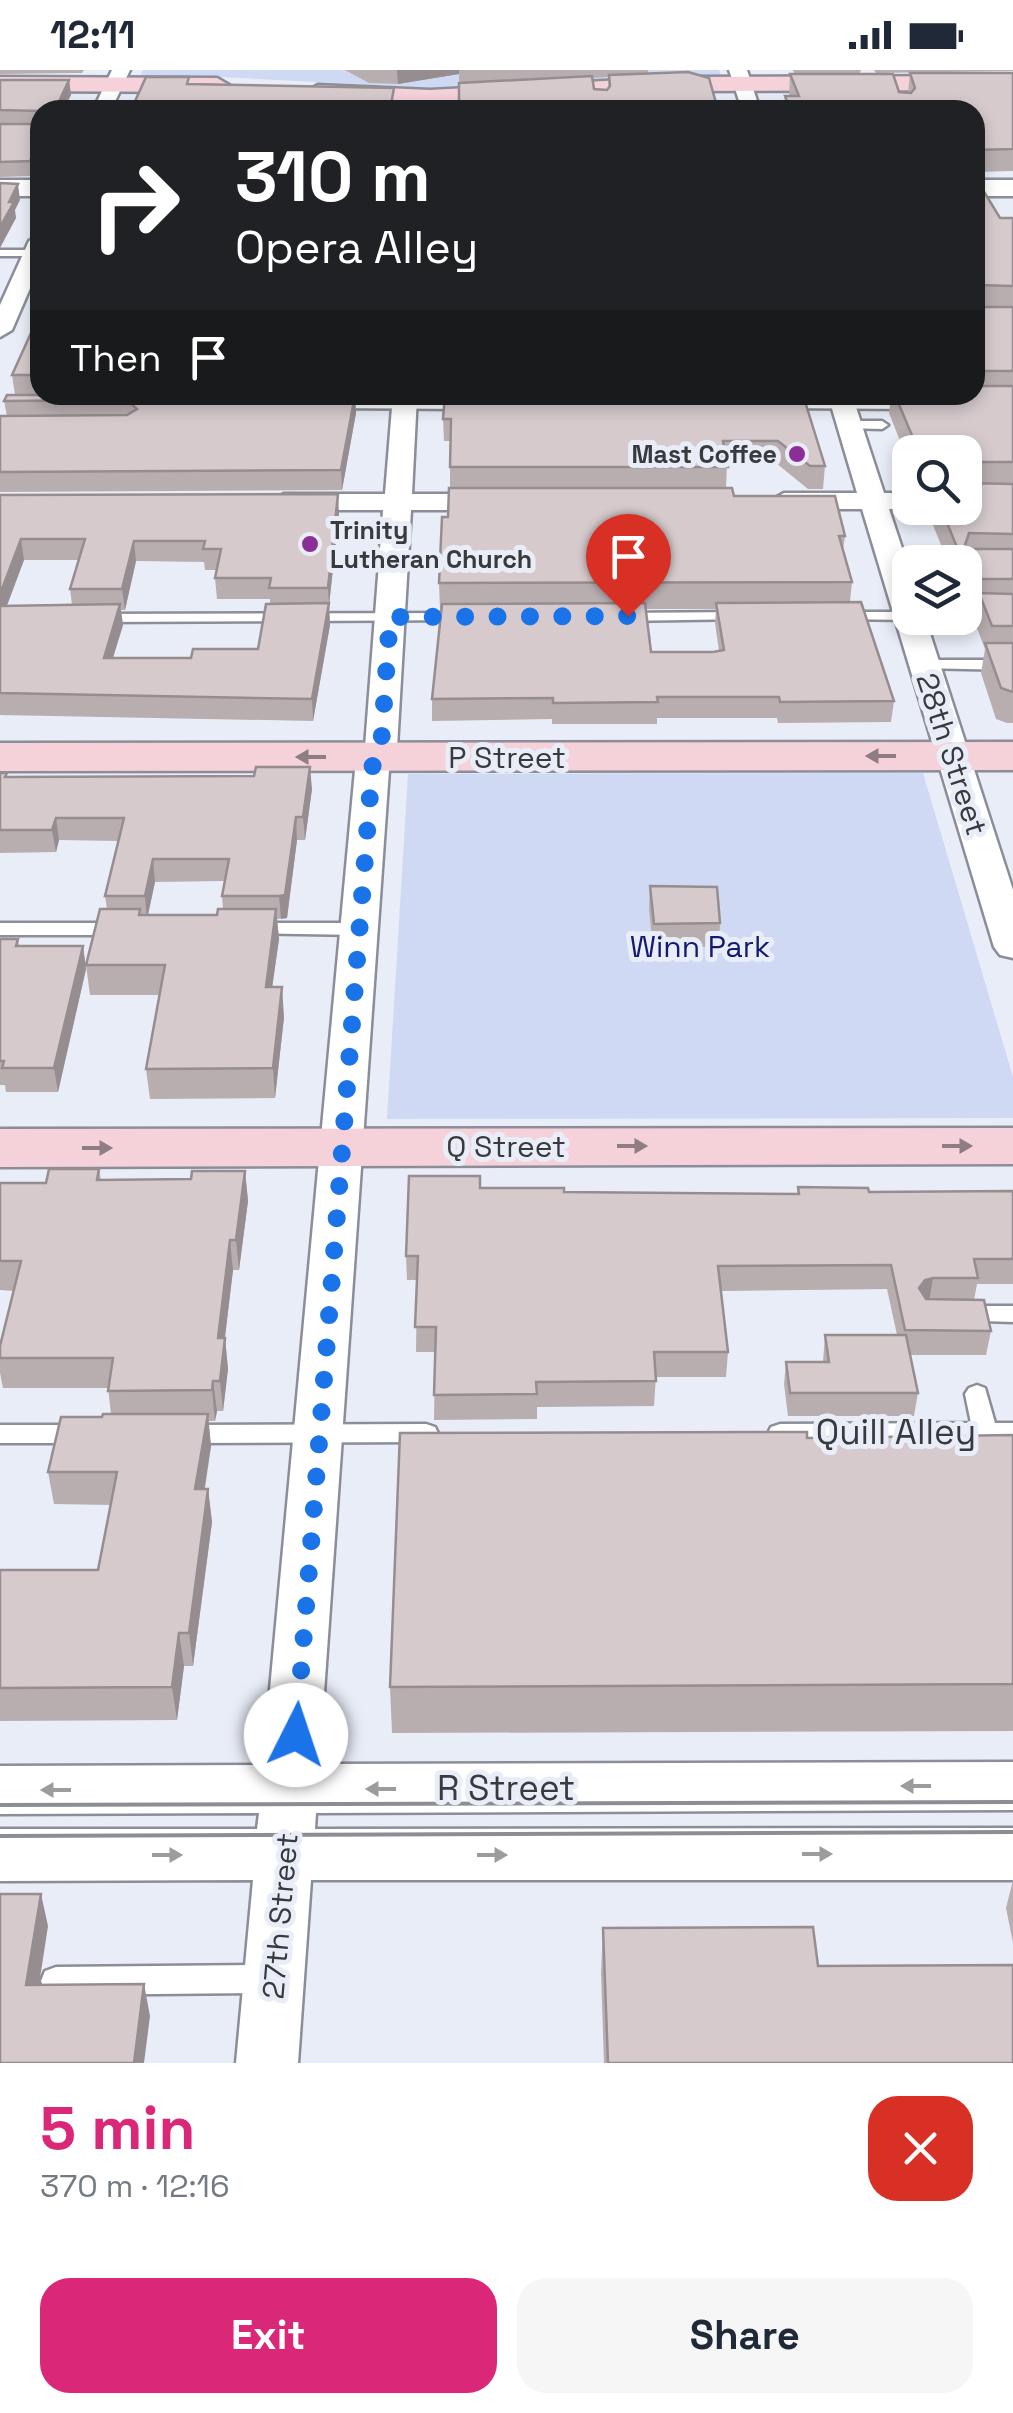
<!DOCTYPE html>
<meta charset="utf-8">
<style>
:root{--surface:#fff;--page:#f6f6f7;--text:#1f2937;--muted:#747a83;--accent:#db2777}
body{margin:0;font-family:"Space Grotesk",sans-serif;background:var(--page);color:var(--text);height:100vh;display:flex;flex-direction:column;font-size:38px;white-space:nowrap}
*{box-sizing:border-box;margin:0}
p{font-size:32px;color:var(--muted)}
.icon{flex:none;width:55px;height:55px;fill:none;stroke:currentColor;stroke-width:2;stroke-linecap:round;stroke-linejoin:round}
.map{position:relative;height:1993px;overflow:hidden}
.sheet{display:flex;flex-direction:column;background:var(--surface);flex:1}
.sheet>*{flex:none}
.top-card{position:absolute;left:30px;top:30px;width:955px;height:305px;border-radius:30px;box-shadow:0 5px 15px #0003;background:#202124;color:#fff;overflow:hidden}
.controls{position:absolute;left:892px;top:365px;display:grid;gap:20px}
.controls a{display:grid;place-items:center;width:90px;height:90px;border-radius:20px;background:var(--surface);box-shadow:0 5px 15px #0003;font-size:50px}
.pin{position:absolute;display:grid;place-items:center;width:85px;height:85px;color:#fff;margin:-102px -42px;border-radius:50% 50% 50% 0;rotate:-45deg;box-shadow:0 0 10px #0007}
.pin .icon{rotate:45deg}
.me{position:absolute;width:110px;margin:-55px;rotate:4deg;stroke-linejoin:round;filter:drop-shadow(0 0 8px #0008)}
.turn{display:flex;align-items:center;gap:35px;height:210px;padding:0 40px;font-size:45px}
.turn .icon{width:130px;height:130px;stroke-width:2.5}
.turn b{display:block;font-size:70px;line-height:85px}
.then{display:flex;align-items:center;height:95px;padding:0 40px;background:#0003;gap:20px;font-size:38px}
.round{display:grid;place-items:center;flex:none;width:105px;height:105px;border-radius:30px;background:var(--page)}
.summary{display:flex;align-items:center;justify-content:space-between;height:170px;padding:0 40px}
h1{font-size:60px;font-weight:700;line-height:75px;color:var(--accent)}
.action{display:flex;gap:20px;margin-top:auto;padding:20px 40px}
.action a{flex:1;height:115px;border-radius:30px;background:var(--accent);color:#fff;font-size:40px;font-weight:700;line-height:115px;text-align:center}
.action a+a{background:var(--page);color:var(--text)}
.status{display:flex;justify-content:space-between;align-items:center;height:70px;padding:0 50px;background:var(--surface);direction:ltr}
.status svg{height:28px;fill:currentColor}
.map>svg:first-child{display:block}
.green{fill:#cfd9f4}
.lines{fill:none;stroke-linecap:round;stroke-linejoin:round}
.service-casing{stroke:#8b8e98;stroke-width:5}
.minor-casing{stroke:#8b8e98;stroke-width:5}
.tertiary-casing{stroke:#8b8e98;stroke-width:5}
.secondary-casing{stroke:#8b8e98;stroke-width:5}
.service{fill:#fff;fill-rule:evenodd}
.minor{fill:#fff;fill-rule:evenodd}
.tertiary{fill:#fff;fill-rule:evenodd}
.secondary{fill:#f5d1d9;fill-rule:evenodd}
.tram{stroke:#8b8e94;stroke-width:4}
.wall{fill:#b8aeb0;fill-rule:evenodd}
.shaded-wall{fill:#968d90}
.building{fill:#d6cacd;stroke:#968d90;stroke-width:2.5}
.oneway{fill:#8e7e84}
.oneway2{fill:#9c9c9e}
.route{stroke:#1a73e8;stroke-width:18;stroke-dasharray:0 32.4}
.poi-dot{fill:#8c2e98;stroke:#e9edf7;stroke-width:4}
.labels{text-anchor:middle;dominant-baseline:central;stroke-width:10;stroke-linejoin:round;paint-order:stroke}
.far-poi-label{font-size:25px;font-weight:bold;fill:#393a3e;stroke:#e9edf7;text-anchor:end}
.street-label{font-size:30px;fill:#393a3e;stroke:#e9edf7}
.park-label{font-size:30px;fill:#131a71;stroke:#e9edf7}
.near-street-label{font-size:35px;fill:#393a3e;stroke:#e9edf7}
</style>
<div class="status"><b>12:11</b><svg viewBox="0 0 49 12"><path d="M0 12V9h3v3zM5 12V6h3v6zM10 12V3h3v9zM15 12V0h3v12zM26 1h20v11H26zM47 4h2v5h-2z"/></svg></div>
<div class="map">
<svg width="1013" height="1993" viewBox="0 0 1013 1993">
<rect width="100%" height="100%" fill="#e9edf7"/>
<!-- green -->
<path class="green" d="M143,0H719L721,5L428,18L221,7L150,9L140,6Z
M923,703L1013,1007V1048L387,1049L408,704Z"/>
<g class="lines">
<!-- service casing -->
<g class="service-casing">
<path id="service" d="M0,180H40V186H0Z
M332,331H468L474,335L468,339L328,338L326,335Z
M782,331H913L919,335L913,339L778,338V332Z
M850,351H882L888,355L882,359L845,358V352Z
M743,542L750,546L748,549L622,551L615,547L622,543Z
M842,542H910V548H916L910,550L837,549L835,546Z
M965,542H1013V550L960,549L965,548Z
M468,543L473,544V550L97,552L90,548L97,544Z
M924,590H1013V600L919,598V592Z
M0,853H118L127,859L118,865H0Z
M252,853H360L369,859L360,865L245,863L243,859Z
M960,1236H1013V1252L952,1250L949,1244L952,1238Z
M977,1315L985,1318L995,1353H1013V1371L780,1372L771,1369L768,1363L771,1357L780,1354L971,1353L965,1324L969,1318Z
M426,1354L435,1357L438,1363L435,1369L426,1372L185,1373L176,1370L173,1364L176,1358L185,1355Z
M0,1355H81L90,1358L93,1364L90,1370L81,1373H0Z
M269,1895L280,1899L284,1909L280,1919L269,1923L56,1925L45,1921L41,1911L45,1901L56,1897Z"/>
</g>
<!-- minor casing -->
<g class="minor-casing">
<path id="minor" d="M112,0H130L111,40H93Z
M729,0H747L760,40H742Z
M40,165V195L12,260L0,267V235L29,171Z
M393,325H417L412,424H501L515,432L501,440H411L397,677L389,700L319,1694L1013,1692V1740L316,1743L315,1759L1013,1758V1810H311L298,1993H236L253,1810L0,1811V1759H257L259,1743L0,1744V1696L263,1695L355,700L365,677L383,440H284L270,432L284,424H385Z
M828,325H852L884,423H910V438H917L889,439L910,502V548H925L1013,820V888L1000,885L994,877L862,439H784L770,431L784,423H857Z"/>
</g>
<!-- tertiary casing -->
<g class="tertiary-casing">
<path id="tertiary" d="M0,110H40V126H0Z
M975,110H1013V126H975Z"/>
</g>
<!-- secondary casing -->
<g class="secondary-casing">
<path id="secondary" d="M1013,6V20L681,21L430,34L318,29L306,22L318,15L430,20L681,7Z
M0,7L217,8L229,15L217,22L0,21Z
M1013,672V700L0,701V673Z
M1013,1058V1094L0,1097V1059Z"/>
</g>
<!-- service -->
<use href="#service" class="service"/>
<!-- minor -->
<use href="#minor" class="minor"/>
<!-- tertiary -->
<use href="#tertiary" class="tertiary"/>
<!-- secondary -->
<use href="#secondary" class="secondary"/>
<!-- tram -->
<path class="tram" d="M0,1735L1013,1732
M0,1766L1013,1762"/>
</g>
<!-- wall -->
<path class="wall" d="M0,0H84L82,3L0,4Z
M345,0H648V4L718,40H459V4L398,14L369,13ZM609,7L608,18L607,20L594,19L592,8Z
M793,0H861L860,3H794Z
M874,0H1013V1L876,3Z
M910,3H1013V101L975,102V40H784L785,26H789L790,4L908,23Z
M0,10H69L71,25L63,40H40V90L32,106L0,107Z
M975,107L1000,148H1013V653H1007L996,649L981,603L985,579L975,553L977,538H966L965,537V492H948L926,438H965V382H910V396L889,343L891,327H884L883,325H975Z
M40,243V325H358V328H355L356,343L342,420L0,422V346H7L4,331L15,325L12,305Z
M803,325L825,396L823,419H808L776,393L727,394L726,418L734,426L845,466L843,480L852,512L850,532L894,631L891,652L778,653L777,648H657V654H552V649L432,651V629L442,539H440L439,513L448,447L450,418V371H444L443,349ZM646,539H716L715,553L719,581L651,582Z
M0,425L339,444L329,535L330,555L313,651L0,645ZM24,490H79L70,519L72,535L7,536ZM136,491L204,492L205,500H217L215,508L217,529H270V534L258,579L191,588H113L123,555L121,540H125Z
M0,703L7,707L312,719L305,770H297L287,848L277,849L279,869L272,917L284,947L275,1028L150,1029L146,999L160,925H90L86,895L107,839L105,826L118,771L59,770L56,782L0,783ZM225,811L222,826L223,839L217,845H148L155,812Z
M650,816L720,853L719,877H653L649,840Z
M0,869H18L19,876H83L86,899L58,1022H6L5,1015H0Z
M99,1099L101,1110L191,1109L245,1101L248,1131L239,1200H233L225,1268L228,1299L223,1341H217L215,1351H208L211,1376L205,1419H208L212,1452L193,1596H184L177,1650L0,1651V1500H98L111,1435L54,1434L48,1402L102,1347L111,1344L108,1318H3L0,1303V1276L14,1221L0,1220V1113H46Z
M798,1117L869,1122L1013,1121V1214H977L974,1230L991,1261L986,1285H910L918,1323L914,1346H788L784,1314L786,1292H823L825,1265H897L887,1219L721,1221L728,1282L726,1307H656L654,1336L537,1337V1349L434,1350L435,1282H416L417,1210H407L406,1186L480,1118L564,1122L797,1124Z
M1013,1365V1661L392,1663L390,1617L807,1368Z
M1013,1810V1873L1006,1838Z
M603,1858L818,1896L1013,1993H604L601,1903Z"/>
<!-- shaded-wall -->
<path class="shaded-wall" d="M397,0H459V4L398,14Z
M69,10L71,25L63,40H55Z
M40,71V90L32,106L30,91Z
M18,114L20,130L15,140L16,148L0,178V157L9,132Z
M355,325L356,343L342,420L341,400Z
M338,424L339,444L329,535L330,555L313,651L312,629L329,536L328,518Z
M21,469L24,490L5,540L0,542V520Z
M134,471L136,491L125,540L122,519Z
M120,534L123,555L106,610L104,588Z
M310,697L312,719L305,770L303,747Z
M296,747L297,770L287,848L281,849L279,826Z
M56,748L59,770L56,782L52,760Z
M153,789L155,812L147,849L145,826Z
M276,839L279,869L268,947L266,917Z
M83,876L86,899L58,1022L54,998Z
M282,917L284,947L275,1028L273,998Z
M245,1101L248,1131L239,1200L236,1170Z
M230,1170L233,1200L221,1299L218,1268Z
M933,1208L929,1232L921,1234L919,1218L925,1210Z
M225,1268L228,1299L223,1341L220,1311Z
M213,1311L217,1341L215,1351L212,1320Z
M208,1344L211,1376L199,1452L195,1419Z
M208,1419L212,1452L193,1596L189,1563Z
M179,1563L184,1596L177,1650L172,1617Z
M41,1824L48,1856L34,1947L26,1915Z
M144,1914L150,1946L144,1993H134Z"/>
<!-- building -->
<path class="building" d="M688,2L709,8L718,40H622L621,35H518V40H463V35H459V13L592,6L594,19L607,20L610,16L609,5Z
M910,3H1013V79L975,80V40H790L785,26H799L790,4H893L899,22L911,23L915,18Z
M146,7H189L187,14L394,18L390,40H131Z
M0,10H69L55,40H40V41L0,40Z
M40,45V71L30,91L0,92V54H38Z
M975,107L1000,148H1013V216L978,215L975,230Z
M0,113L18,114L9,132H14L0,157Z
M975,233L978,237H1013V301H975Z
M40,243V305H12Z
M975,316H1013V392H969L965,399V382H919L895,325H975Z
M7,325H355L341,400L0,402V346L127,345L137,339L127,330L4,331Z
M445,325H803L825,396H810L778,371H723L728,397H450L451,349H443Z
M965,413L1013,414V464L969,463L965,475L969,479H1013V509H970L965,497V492H963L941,438H965Z
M449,418H732L734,426H835L845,466H839L852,512L439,513L442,447H448Z
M338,424L328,518H269L271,508H215L221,479H203L205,471H134L122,519H70L85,469H21L2,519L0,520V425Z
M979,523L1013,524V556H992Z
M861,532L894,631L780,632L779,627H657L658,632L553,633V628L432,629L442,534L645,533L651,582H713L724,580L716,533Z
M329,533L312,629L0,623V536L120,534L104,588H191L193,579H258L266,534Z
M985,573H1013V622L1001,618Z
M256,697H310L303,747H296L285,825L279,826H222L229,789H153L145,826H105L124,748H56L52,760H0V703H7L5,707L254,706Z
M650,816L717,817L720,853L654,854Z
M100,839H140L139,845H217L218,839H276L266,917H282L273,998L146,999L165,895H86Z
M0,869H18L16,876H83L54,998H2L4,991H0Z
M49,1099H99L97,1110L191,1109L192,1101H245L236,1170H230L218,1268H225L220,1311H213L212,1320L108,1321L113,1288H0V1276L21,1191H0V1113H46Z
M409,1106H480V1118H564V1122L799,1124L798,1117L868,1118L869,1122L1013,1121V1189H974L978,1208H933L925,1210L919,1218L926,1229L984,1230L991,1261L905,1260L891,1195L718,1196L728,1282H654L656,1311L536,1312L537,1324L434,1325L436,1257H415L418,1186H406Z
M825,1265H906L918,1323H790L786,1292H829Z
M103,1344H208L195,1419H208L189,1563H179L172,1617L0,1618V1500H98L117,1402H48L61,1347H102Z
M807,1362V1368L1013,1365V1614L390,1617L400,1363Z
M0,1824H41L26,1915L144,1914L134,1993H0Z
M813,1857L818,1896L1013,1895V1993H608L603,1858Z"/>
<!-- one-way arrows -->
<defs><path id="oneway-solid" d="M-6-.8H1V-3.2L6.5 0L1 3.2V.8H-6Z" transform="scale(2.5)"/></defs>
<g class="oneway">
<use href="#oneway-solid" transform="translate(881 686) rotate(180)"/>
<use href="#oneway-solid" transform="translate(311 687) rotate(-180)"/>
<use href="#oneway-solid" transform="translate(632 1076)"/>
<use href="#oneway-solid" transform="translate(957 1076)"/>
<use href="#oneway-solid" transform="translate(97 1078)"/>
</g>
<g class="oneway2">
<use href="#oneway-solid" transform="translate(916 1716) rotate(180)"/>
<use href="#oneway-solid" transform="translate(381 1719) rotate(180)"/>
<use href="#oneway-solid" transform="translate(56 1720) rotate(180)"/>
<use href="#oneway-solid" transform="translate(817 1784)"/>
<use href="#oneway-solid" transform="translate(167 1785)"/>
<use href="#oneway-solid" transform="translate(492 1785)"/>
</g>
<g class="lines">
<!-- route -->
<path class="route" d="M296,1665L372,700L374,687L381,677L390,547L628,546"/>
</g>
<!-- markers -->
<g class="poi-dot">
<circle cx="797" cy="384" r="10"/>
<circle cx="310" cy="474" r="10"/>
</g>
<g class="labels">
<!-- far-poi labels -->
<g class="far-poi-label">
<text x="777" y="384">Mast Coffee</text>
<text x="330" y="460" text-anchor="start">Trinity<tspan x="330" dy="29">Lutheran Church</tspan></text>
</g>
<!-- street labels -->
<g class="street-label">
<text transform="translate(952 684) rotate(72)">28th Street</text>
<text x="507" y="687">P Street</text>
<text x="506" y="1076">Q Street</text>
<text transform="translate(280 1846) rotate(-85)">27th Street</text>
</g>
<!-- park labels -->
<g class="park-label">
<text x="700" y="876">Winn Park</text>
</g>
<!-- near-street labels -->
<g class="near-street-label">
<text x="896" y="1362">Quill Alley</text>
<text x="506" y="1718">R Street</text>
</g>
</g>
</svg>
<div class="controls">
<a><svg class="icon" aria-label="search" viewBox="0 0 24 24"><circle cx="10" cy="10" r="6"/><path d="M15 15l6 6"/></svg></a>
<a><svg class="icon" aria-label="layers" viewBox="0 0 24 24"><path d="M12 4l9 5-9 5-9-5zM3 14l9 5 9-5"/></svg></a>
</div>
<div class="pin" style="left:628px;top:546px;background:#d93025"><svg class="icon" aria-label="arrive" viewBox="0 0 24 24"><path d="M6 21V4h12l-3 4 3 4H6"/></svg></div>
<svg class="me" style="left:296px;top:1665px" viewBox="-20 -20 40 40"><circle r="19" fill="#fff"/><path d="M0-13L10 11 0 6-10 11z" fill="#1a73e8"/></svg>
<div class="top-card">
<div class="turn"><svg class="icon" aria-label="right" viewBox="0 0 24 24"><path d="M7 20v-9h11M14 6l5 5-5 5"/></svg><div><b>310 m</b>Opera Alley</div></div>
<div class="then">Then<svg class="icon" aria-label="arrive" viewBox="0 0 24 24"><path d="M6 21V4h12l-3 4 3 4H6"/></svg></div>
</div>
</div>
<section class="sheet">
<div class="summary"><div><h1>5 min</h1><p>370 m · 12:16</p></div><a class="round" style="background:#d93025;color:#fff"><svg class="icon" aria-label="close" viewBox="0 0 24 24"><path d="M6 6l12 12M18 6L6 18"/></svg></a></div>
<div class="action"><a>Exit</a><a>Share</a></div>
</section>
